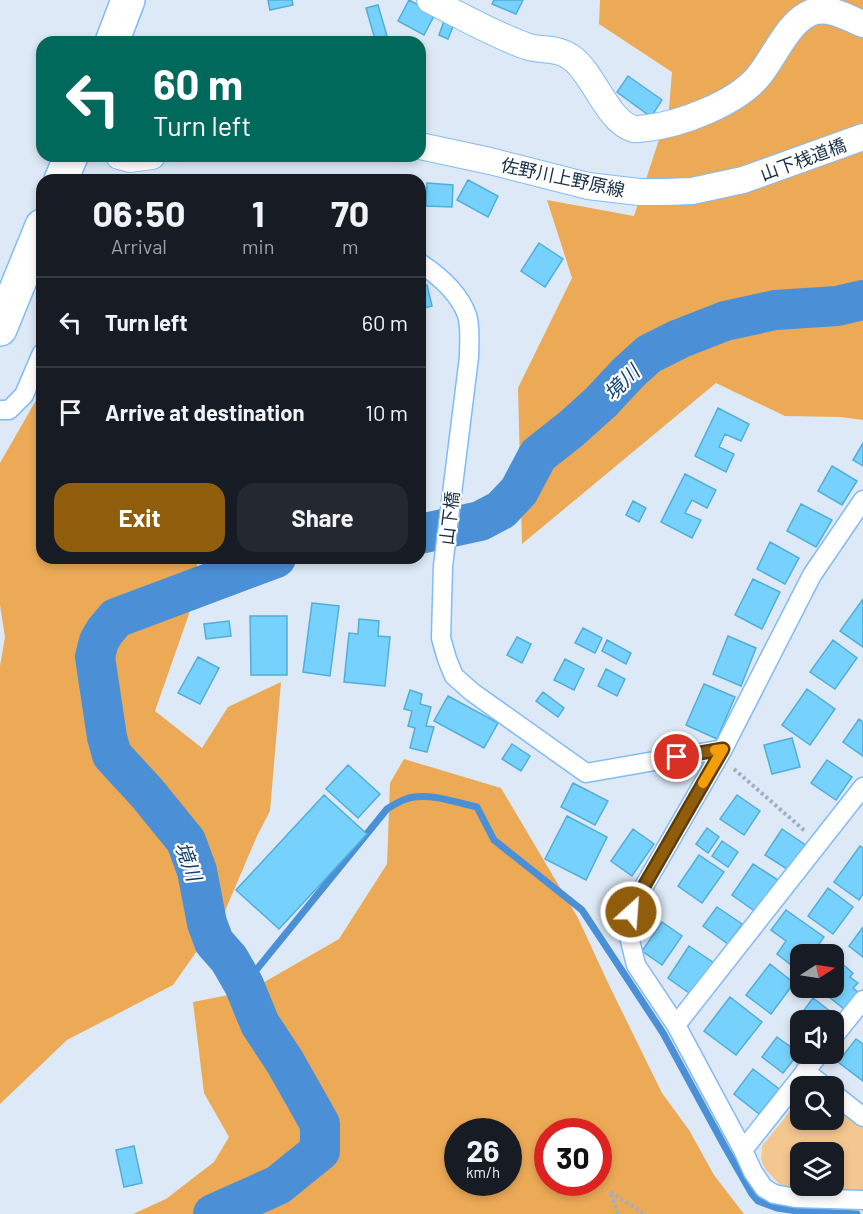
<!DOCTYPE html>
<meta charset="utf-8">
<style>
:root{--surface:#171b24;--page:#242831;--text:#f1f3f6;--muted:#9ea1a6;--line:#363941;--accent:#905d0d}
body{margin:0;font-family:Barlow,"Noto Sans JP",sans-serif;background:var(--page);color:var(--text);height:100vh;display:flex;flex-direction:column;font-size:22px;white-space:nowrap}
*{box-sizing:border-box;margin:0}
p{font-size:20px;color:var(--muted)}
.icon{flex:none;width:33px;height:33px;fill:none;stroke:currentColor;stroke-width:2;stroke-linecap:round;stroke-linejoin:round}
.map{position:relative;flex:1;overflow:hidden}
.details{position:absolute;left:36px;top:174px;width:390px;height:390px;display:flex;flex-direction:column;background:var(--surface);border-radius:18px;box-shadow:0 3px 9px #0003}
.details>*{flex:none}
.banner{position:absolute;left:36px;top:36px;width:390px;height:126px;border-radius:18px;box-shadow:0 3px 9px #0003;background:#00695c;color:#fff;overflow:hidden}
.needle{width:39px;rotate:78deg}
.buttons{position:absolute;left:790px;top:944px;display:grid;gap:12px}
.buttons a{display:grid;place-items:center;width:54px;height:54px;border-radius:12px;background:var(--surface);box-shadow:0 3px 9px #0003;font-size:30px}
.speed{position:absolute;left:444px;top:1118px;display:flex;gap:12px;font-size:30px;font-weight:700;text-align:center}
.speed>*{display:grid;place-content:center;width:78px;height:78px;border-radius:50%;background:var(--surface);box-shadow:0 3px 9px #0003;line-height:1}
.speed small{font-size:15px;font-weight:400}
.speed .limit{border:9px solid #d22;background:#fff;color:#111}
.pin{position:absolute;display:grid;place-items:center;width:51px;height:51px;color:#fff;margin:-26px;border:3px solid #fff;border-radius:50%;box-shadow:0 2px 6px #0007}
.me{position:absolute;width:66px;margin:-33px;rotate:26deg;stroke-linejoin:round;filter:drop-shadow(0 0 4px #0008)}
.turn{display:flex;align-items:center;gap:21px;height:126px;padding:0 18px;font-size:27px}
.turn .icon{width:78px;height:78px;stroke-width:2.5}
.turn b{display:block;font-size:42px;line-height:51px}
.eta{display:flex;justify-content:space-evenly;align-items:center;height:102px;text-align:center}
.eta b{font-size:36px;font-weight:700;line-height:42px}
.action{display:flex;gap:12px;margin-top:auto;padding:12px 18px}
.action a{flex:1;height:69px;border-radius:18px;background:var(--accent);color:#fff;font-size:24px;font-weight:700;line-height:69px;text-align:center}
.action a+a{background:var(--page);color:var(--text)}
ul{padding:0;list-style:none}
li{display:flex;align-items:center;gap:18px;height:90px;padding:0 18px;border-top:2px solid var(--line)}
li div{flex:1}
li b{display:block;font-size:22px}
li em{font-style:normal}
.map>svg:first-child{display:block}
.green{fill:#f5c790;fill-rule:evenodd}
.forest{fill:#ecaa57;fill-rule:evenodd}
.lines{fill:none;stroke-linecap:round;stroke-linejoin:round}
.stream{stroke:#4b90d6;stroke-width:7}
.river{stroke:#4b90d6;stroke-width:40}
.building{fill:#76d2fd;stroke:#51aed8;stroke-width:1.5}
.street-casing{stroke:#81bbf8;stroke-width:21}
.secondary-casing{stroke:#81bbf8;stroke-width:28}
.highway-casing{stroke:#81bbf8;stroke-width:36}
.path{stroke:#9fafbf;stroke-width:4;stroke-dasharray:3 3;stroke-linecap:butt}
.street{stroke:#fff;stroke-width:18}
.secondary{stroke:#fff;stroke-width:26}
.highway{stroke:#fff;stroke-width:33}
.route-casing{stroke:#5e3c08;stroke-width:15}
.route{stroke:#905d0d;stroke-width:10}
.slow{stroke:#f59e0b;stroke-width:10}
.labels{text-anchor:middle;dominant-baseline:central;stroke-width:4.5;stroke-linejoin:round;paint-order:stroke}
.street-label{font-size:18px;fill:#172e47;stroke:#fff}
.water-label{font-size:20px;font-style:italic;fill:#0f416e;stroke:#fff}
</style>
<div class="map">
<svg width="863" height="1214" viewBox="0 0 863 1214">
<rect width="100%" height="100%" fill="#dde9f6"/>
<!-- green -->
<path class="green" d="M801,1098V1119H834V1103L863,1126V1191L801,1190L779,1184L765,1169L761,1159L762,1146ZM801,1152H834V1185H801Z"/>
<!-- forest -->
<path class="forest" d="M600,0H863V420L841,417L785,416L716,383L522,544L518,388L572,278L547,200L634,216L669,109L672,72L599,24Z
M42,390V558H198L189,614L155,711L202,748L228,707L281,682L270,811L257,836L225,911L173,985L67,1040L0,1104V666L5,637L0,605V463Z
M404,759L501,788L578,918L609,985L662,1093L689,1130L714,1175L744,1214H133L166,1199L214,1162L229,1137L204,1093L193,1002L249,991L339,939L387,864L390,783ZM458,1131H508V1182H458ZM548,1131H598V1182H548Z"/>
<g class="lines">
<!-- stream -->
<path class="stream" d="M244,985L387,809C395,804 404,798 414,797C434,794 457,803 477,807L494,840L582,910L663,1033L725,1147L752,1194L758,1201L777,1208L797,1211L857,1214"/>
<!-- river -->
<path class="river" d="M420,534L480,521L501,510L519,491L538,455L571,429L601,402L628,373L649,354L679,339L725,321L775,310L837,306L863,300
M213,1214L278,1185L320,1151V1124L285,1062L260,1024L244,985L229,959L214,942L207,923L197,871L186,841L147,793L112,755L107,737L95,657L99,641L105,631L116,618L276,558"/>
</g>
<!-- building -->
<path class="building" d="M268,0H292L293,5L270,10Z
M409,0L435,14L424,35L398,21Z
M494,0H523L516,14L492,4Z
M378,5L387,36L375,39L366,8Z
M444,21L454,24L448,39L439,35Z
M628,76L662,100L651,117L617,92Z
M468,180L498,196L488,217L457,200Z
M427,183L453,185L452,207L426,206Z
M539,243L563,259L545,287L521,271Z
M427,285L432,306L420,309V286Z
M718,408L749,424L741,441L725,434L719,447L734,454L726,472L695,456Z
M863,443V466L853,460Z
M832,466L857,481L842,505L818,491Z
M685,474L716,490L707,508L692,500L685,513L701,520L692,538L661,522Z
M633,501L646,508L639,522L626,515Z
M801,504L832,520L816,547L787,531Z
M770,542L799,558L785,584L757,569Z
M753,579L780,592L762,629L735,615Z
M863,599V647L840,631Z
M312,603L339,606L330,676L303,672Z
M250,616H287V675H251Z
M359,619L379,621L378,636L390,637L385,686L344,682L349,633L358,634Z
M229,621L231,636L206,639L204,624Z
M583,628L602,638L595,653L575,643Z
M728,636L756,648L741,686L713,674Z
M517,637L531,644L522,663L507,655Z
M607,640L631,653L626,664L602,651Z
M833,640L857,658L835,689L810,672Z
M198,657L219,668L200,704L178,693Z
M565,659L584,669L574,690L554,680Z
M606,669L625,679L617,696L598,686Z
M704,684L735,697L717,739L686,725Z
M807,689L835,709L810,745L782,725Z
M410,690L422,694L420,704L431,707L426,726L434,727L427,752L410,748L415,728L408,726L412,711L404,709Z
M543,692L564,708L558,717L536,701Z
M448,696L498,723L484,748L434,721Z
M859,719L863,722V756L843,742Z
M792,738L800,767L772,774L764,745Z
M512,744L530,756L521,771L502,759Z
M827,760L852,777L836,800L811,783Z
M348,765L380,794L358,818L326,789Z
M573,783L608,801L595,825L561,807Z
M324,795L367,834L279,929L236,890Z
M737,795L760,811L744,835L720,819Z
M567,816L607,837L586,880L545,859Z
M707,828L719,837L708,853L696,844Z
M633,829L654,844L632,876L611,861Z
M782,829L807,846L790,871L765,855Z
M722,841L738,852L728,867L712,856Z
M860,846L863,848V894L859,900L834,882Z
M699,855L724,872L702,903L678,886Z
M753,864L778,880L756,912L732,895Z
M828,888L853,907L833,934L808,916Z
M717,907L742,924L728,944L703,926Z
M786,910L824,937L812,954H801V969L799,971L777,954L786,941L771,930Z
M662,922L682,936L662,965L642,951Z
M863,927V957L849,946Z
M689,946L714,963L692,995L668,978Z
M840,962L853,973L850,977L858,983L853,988L858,992L844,1009L819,989L821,987H834V970Z
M770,964L794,983L771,1014L746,995Z
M730,997L762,1022L736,1055L704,1031Z
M813,998L835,1015L831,1020H801V1033L792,1026Z
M777,1037L799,1053L783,1073L762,1057Z
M856,1039L863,1044V1081L838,1062Z
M753,1069L779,1089L759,1114L734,1094Z
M134,1146L142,1183L124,1187L116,1150Z"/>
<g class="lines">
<!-- street casing -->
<g class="street-casing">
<path id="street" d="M420,263C438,275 459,293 467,315C471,328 469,343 469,357L443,566L441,638L447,659L454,676L472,692L586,773L723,749
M0,410H9L24,395L42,353
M863,500L812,575L723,749L636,900L626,924L636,965L676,1025L743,1150L753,1172L764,1188L774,1194L796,1198L863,1200
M676,1025L863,787
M834,1036L863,1000
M805,1071L824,1086
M834,1094L863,1117
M743,1150L820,1053"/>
</g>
<!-- secondary casing -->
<g class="secondary-casing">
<path id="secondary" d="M430,0C457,14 484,29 511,40C517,43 523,45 529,47C544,51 557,47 572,58C594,74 608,123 634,129C637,130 643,128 647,128C681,124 734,104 757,78C775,58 788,18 816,11C832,8 848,18 863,24
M420,146L490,161L588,186L639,192H665L692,191L743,180L863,137
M119,156L130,159L152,156"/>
</g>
<!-- highway casing -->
<g class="highway-casing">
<path id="highway" d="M112,42L128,0
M61,180L71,156
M0,329L42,226"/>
</g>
<!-- path -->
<path class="path" d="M734,769L805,831
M618,1214L610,1192L645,1214"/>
<!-- street -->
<use href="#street" class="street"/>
<!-- secondary -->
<use href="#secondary" class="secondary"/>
<!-- highway -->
<use href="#highway" class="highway"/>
</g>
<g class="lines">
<!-- route casing -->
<g class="route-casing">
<path id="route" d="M631,912L636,900L723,749L677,757"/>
</g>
<!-- route -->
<use href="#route" class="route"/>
<!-- slow -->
<path class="slow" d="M703,783L723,749L715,750"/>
</g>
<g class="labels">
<!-- street labels -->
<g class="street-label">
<text transform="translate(803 159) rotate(-20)">山下桟道橋</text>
<text transform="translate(563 177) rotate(12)">佐野川上野原線</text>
<text transform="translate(449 518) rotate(-83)">山下橋</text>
</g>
<!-- water labels -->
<g class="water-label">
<text transform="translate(621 382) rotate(-44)">境川</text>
<text transform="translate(189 861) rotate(70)">境川</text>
</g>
</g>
</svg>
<div class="buttons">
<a><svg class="needle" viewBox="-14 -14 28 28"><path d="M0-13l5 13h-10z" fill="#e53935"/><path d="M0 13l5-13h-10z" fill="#9ea1a6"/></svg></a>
<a><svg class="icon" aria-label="sound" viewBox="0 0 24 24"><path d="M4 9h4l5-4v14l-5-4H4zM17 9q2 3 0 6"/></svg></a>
<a><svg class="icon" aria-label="search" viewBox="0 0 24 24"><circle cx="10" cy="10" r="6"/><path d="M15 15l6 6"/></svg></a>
<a><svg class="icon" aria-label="layers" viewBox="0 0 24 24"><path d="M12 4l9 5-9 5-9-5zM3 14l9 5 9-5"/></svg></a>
</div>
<div class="speed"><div>26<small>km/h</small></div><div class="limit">30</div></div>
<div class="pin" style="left:677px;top:757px;background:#d93025"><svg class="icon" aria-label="arrive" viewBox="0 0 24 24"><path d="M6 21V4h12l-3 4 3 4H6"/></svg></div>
<svg class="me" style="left:631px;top:912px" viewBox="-20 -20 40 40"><circle r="17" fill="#905d0d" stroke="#fff" stroke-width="3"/><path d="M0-11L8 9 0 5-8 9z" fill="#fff"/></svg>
<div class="banner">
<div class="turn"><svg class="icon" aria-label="left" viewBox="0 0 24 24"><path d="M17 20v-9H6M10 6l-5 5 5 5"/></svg><div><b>60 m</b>Turn left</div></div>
</div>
<section class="details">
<div class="eta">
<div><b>06:50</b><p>Arrival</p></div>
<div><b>1</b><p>min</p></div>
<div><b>70</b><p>m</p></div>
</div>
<ul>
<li><svg class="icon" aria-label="left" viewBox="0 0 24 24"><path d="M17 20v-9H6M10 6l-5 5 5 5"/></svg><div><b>Turn left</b></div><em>60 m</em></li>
<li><svg class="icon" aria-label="arrive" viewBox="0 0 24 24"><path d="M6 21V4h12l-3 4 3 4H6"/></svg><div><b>Arrive at destination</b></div><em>10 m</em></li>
</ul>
<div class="action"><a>Exit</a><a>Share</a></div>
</section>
</div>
